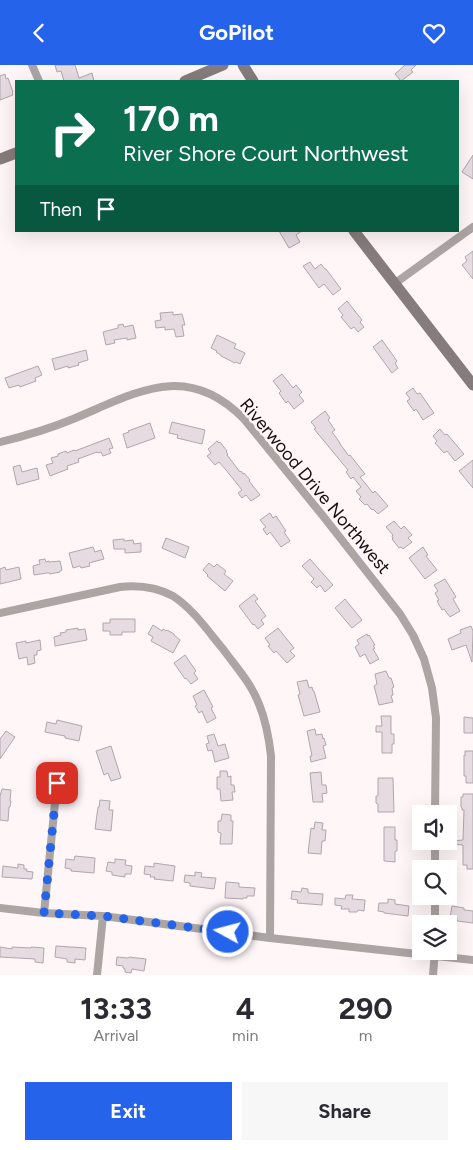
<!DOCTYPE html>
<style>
:root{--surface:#fff;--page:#f7f7f7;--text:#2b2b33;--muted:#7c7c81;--accent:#2563eb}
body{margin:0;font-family:Figtree,sans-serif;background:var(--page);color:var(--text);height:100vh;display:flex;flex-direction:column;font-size:19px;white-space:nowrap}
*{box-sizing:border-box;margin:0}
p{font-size:16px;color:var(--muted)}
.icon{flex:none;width:28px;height:28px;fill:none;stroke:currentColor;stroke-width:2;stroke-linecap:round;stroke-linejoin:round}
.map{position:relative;height:910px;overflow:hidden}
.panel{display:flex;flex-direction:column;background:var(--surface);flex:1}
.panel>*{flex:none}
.guide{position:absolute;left:15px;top:15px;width:444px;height:152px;border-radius:0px;box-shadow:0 5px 20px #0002;background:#0b6e4f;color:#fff;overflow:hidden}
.fabs{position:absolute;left:412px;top:740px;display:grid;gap:10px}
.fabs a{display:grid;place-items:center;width:45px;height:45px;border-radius:0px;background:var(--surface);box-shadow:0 5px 20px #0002;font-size:25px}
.pin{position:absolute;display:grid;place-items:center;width:42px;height:42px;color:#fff;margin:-21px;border-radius:10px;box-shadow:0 2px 8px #0006}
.me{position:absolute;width:55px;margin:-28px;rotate:277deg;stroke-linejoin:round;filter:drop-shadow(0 0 4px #0008)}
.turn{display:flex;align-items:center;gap:18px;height:105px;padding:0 25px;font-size:22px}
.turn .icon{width:65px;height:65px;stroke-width:2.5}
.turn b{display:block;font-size:35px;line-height:42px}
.then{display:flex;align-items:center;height:48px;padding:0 25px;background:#0003;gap:10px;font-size:19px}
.eta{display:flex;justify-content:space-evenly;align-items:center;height:85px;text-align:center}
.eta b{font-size:30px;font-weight:700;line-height:35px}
.primary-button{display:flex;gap:10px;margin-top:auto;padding:10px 25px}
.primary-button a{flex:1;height:58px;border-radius:0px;background:var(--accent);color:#fff;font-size:20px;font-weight:700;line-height:58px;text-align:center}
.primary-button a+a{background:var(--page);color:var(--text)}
header{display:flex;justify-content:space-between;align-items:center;height:65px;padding:0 25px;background:var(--accent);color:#fff;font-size:22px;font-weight:700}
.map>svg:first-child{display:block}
.building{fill:#e7dbe2;stroke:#b1a6ac}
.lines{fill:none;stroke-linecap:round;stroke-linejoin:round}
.street{stroke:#aba5a4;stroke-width:8}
.secondary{stroke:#857c7b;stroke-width:11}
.route{stroke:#2563eb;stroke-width:9;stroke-dasharray:0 16.2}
.labels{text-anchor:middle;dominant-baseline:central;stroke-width:5;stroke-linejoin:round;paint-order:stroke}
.street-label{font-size:18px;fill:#130e0f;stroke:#fff6f8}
</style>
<header><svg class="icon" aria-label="back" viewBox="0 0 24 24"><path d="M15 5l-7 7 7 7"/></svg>GoPilot<svg class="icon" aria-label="heart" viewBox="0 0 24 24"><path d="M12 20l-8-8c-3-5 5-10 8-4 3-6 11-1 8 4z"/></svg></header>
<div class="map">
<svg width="473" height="910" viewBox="0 0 473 910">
<rect width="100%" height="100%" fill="#fff6f8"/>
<!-- building -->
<path class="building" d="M55,0H75L79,13L92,8L94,16H64L61,6L57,7Z
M405,0H416L411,5L413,7L401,16L395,9Z
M5,9L6,14L8,13L13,27L12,28L13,30L0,35V11Z
M473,90V114L462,107Z
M279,166H302L296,170L300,177L289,183Z
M473,186V214L462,200L467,196L465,192Z
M310,197L315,204L321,199L325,204H326L341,224L333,230L324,219L319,223L303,201Z
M347,236L362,255L360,257L364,262L358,267L354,262L351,264L341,252L343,250L338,244Z
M173,247V250L182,249L185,260H182L184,271L176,272L174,264L165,265V262L156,263L155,256L161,255L160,248Z
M123,259L124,262L133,260L136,273L127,275V273L114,275L115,278L106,280L103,267L118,263V260Z
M217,270L236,279L234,283L245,288L240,299L236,297L235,298L221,291V290L216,287L217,286L211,283Z
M382,275L397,296L395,298L398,303L392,308L373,282Z
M86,285L88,295L78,298L79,300L68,303V301L55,305L52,294Z
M38,301L42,310L35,313L36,316L20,322L19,320L9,323L5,313Z
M282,309L293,323L296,320L302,327L299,330L304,336L294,344L288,336L286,338L279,328L281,326L273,316Z
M413,323L417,329L420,328L434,348L423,355L416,344L414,346L407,336L410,334L406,328Z
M325,346L330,353L328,355L335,365L332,367L340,378V379L349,391L350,390L365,409L360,412L373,428L375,426L388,441L378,449L373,444L372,445L367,439L365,440L359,434L361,432L356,426L361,422L353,412L351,414L346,407L348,405L314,364L316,363L311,357Z
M172,357L205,365L202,379L177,373L178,370L169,368Z
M150,358L155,373L127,383L123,369L129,367L128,366Z
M440,364L445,370L447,369L464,389L455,396L447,386L444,388L435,378L437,376L433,371Z
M109,373L113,383L109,384L111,388L103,391L101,387L98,388L97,387L78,394L79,397L67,401L68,404L50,411L46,400L53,398L51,393L58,391V389L66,386L67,388L74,385L75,386Z
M217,376L219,378L220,377L227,386L226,387L228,389L227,390L240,407L241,406L243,409L244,408L250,415L249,416L260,430L251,436L246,430L242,433L238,428L242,425L226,405L219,397L215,400L207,391L211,388L208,384Z
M473,395V423L459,406Z
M20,400L22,407L37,403L39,414L17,420L13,402Z
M270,448L273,453L276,451L286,466L284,467L290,476L281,482L270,467L267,470L263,464L266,462L260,455Z
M394,456L401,464L404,461L412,470L408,473L412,477L403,484L401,482L399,483L392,474H393L392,471L393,470L386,462Z
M166,473L189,482L185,493L162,483Z
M124,474V476L133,475L134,479L141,478V487L125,488V484H114L113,475Z
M93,482L95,487L101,485L104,494L89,498L90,501L81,503L80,501L73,503L69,488Z
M423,482L428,490L426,491L437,505L425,514L409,493Z
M45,494L46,497L49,496V497L60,496L62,505L60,506V507L50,509V508H47L34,510L33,501L40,499L39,495Z
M310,494L333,520L325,527L320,520L317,523L311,517L314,514L302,501Z
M209,498L214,502L217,499L226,506L224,509L233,516L225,526L207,511L208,510L203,505Z
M5,502L6,505L19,502L21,514L0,519V504Z
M445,514L456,532L453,534L460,546L450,552L444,544L442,545L437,536L439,535L435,528L438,526L434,520Z
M254,529L258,534L255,536L266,551L261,555L264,559L258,564L254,559L253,560L239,541Z
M345,534L362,555L352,563L335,543Z
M110,554H135V567H122V570H110V566H103V558H110Z
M153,560L162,566L163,564L166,566L167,565L174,569V570L180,575L173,588L151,576L153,572L148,569Z
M471,561L473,566L472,597L466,580L452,585L448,574L461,568L460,565Z
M78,563V565L85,564L87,575L55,581L54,572L61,570L60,568L66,567V565Z
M278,563L294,583L290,586L295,591L287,598L276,586L274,588L268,581L270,580L265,573Z
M367,569L368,571L369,570L375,580L373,581L375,583L373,584L379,594L370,599L365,589L360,592L355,582L359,579L357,575Z
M40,575L41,585L37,586V590H34L35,598L28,600L27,592L19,594L16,578L26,576V578Z
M185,590L196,606L194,608L198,614L191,619L186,613L185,614L174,598Z
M386,606L389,613H391L394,622L392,623L393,630L391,631L393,637L379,640L374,621L377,619L375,609Z
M307,615L309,623L312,622L313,626H314L320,647L304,651L298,630L300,629L297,617Z
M204,625L213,642L211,643L216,653L207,658L202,646L199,648L195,641L197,640L193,631Z
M381,651H391V669H394V679H392V688H382V667H376V661H382Z
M464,652L473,653V668H464Z
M57,655L82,661L79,676L65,673V671L45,667L47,657L56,659Z
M315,664L316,670L322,669L323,674L324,673L326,680L323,681L326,693L311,697L310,691H312L307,666Z
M6,666L15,672L0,694V674Z
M214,669L218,681L225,679L229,693L215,697L212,685L208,686L206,679L209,678L207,671Z
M111,681L121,713L111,716L108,708L104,710L96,686Z
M465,686H473V718H466V711H464V690L465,691Z
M220,706H227L228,712L231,711V720H234L235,727H232L233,735L221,736L220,724H217V712H220Z
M321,707L322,720H326L327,728L322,729L323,737H313L310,708Z
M378,713H393L394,747H378V739L376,738V731H378Z
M2,724L11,725L10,736H11L10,742H9L8,756L0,755V731Z
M463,729H473V804H467V800H463V780L451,779V776L463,775L464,745H462V743L461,742V732H463Z
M100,735L110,736L109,745H113L111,766L95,764L98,742H99Z
M222,749L231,750V756H233L232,779H220L221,768L218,767V756H221Z
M315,757L323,758L322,765H326L325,776H322L321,789L308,788L311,763L314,764Z
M384,762H395V775H397V786H395V797L384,796Z
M75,791L95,793L94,808L71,806V804L65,803L66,794L74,795Z
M115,794L126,795L125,800L132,801L131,809H125V812L112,810V807L106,806L108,797L115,798Z
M154,798L175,801L173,816L154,814L155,812H150L151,810L144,809L145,801L154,802Z
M18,799L24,800V804H27L26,806L33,807L32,814L2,812L3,801L18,803Z
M195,807L202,808L201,812L216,813L214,824L190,821V818L184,817L185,810L195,811Z
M226,817L239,818V822L255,823L254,831H247V833H243V834L225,833Z
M302,823L308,824V828L323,829L322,840L297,838L298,835L291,834L292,826L301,827Z
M346,830H353L352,834L365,835L364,846L358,845L357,847H349V844H341L342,841L335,840V833L345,834Z
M388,834L395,835V839L409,841L408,851L384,848V847L378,846L379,838H388Z
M452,841L464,843V845L473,846V858L457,856V853L450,852Z
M56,881L86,883L85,895L75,894V898L67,897V894L55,892Z
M0,882L12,884V882L31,883V882L44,883L43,898L35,897V894L0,892Z
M117,892L128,893L129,892L146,894L144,906L132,904L131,908L125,907V904L123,903V901L116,900Z"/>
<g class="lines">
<!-- street -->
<path class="street" d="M32,0L39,16
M394,219L473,162
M0,377C25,371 49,364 73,354C136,328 186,295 244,354L323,451L400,549L413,570L424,594L432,623L436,653L435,749
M0,548L120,522C139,520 156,522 173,531C193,544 208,566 223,584C236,602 251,618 259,639C266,656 269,673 271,691L270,873
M435,804V776
M0,843L44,848L103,851L270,873L473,895
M44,848L57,718
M435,859V831
M97,910L103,851
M433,910L435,886"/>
<!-- secondary -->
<path class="secondary" d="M243,0L253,16
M185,16L223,0
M0,94L16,88
M354,166L473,320"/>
</g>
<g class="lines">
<!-- route -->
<path class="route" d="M57,718L44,848L103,851L228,867"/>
</g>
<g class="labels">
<!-- street labels -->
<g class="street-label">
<text transform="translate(315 421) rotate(50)">Riverwood Drive Northwest</text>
</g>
</g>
</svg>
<div class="fabs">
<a><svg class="icon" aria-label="sound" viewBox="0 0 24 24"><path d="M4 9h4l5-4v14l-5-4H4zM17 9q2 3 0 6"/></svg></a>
<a><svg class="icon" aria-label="search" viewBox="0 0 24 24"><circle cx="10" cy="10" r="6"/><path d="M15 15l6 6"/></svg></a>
<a><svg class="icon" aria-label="layers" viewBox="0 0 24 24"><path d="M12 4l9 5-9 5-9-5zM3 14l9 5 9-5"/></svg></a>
</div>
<div class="pin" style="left:57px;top:718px;background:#d93025"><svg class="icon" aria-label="arrive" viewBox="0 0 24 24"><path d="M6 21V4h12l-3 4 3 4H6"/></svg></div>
<svg class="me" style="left:228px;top:867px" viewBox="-20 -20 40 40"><circle r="17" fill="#2563eb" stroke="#fff" stroke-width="3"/><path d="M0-11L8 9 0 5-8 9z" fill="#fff"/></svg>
<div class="guide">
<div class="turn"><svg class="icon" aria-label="right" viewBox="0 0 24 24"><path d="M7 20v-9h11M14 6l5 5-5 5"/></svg><div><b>170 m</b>River Shore Court Northwest</div></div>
<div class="then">Then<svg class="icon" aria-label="arrive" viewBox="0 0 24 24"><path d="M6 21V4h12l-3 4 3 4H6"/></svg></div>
</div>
</div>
<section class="panel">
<div class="eta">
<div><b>13:33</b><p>Arrival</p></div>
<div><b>4</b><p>min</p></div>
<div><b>290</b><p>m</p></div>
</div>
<div class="primary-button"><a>Exit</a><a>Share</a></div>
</section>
